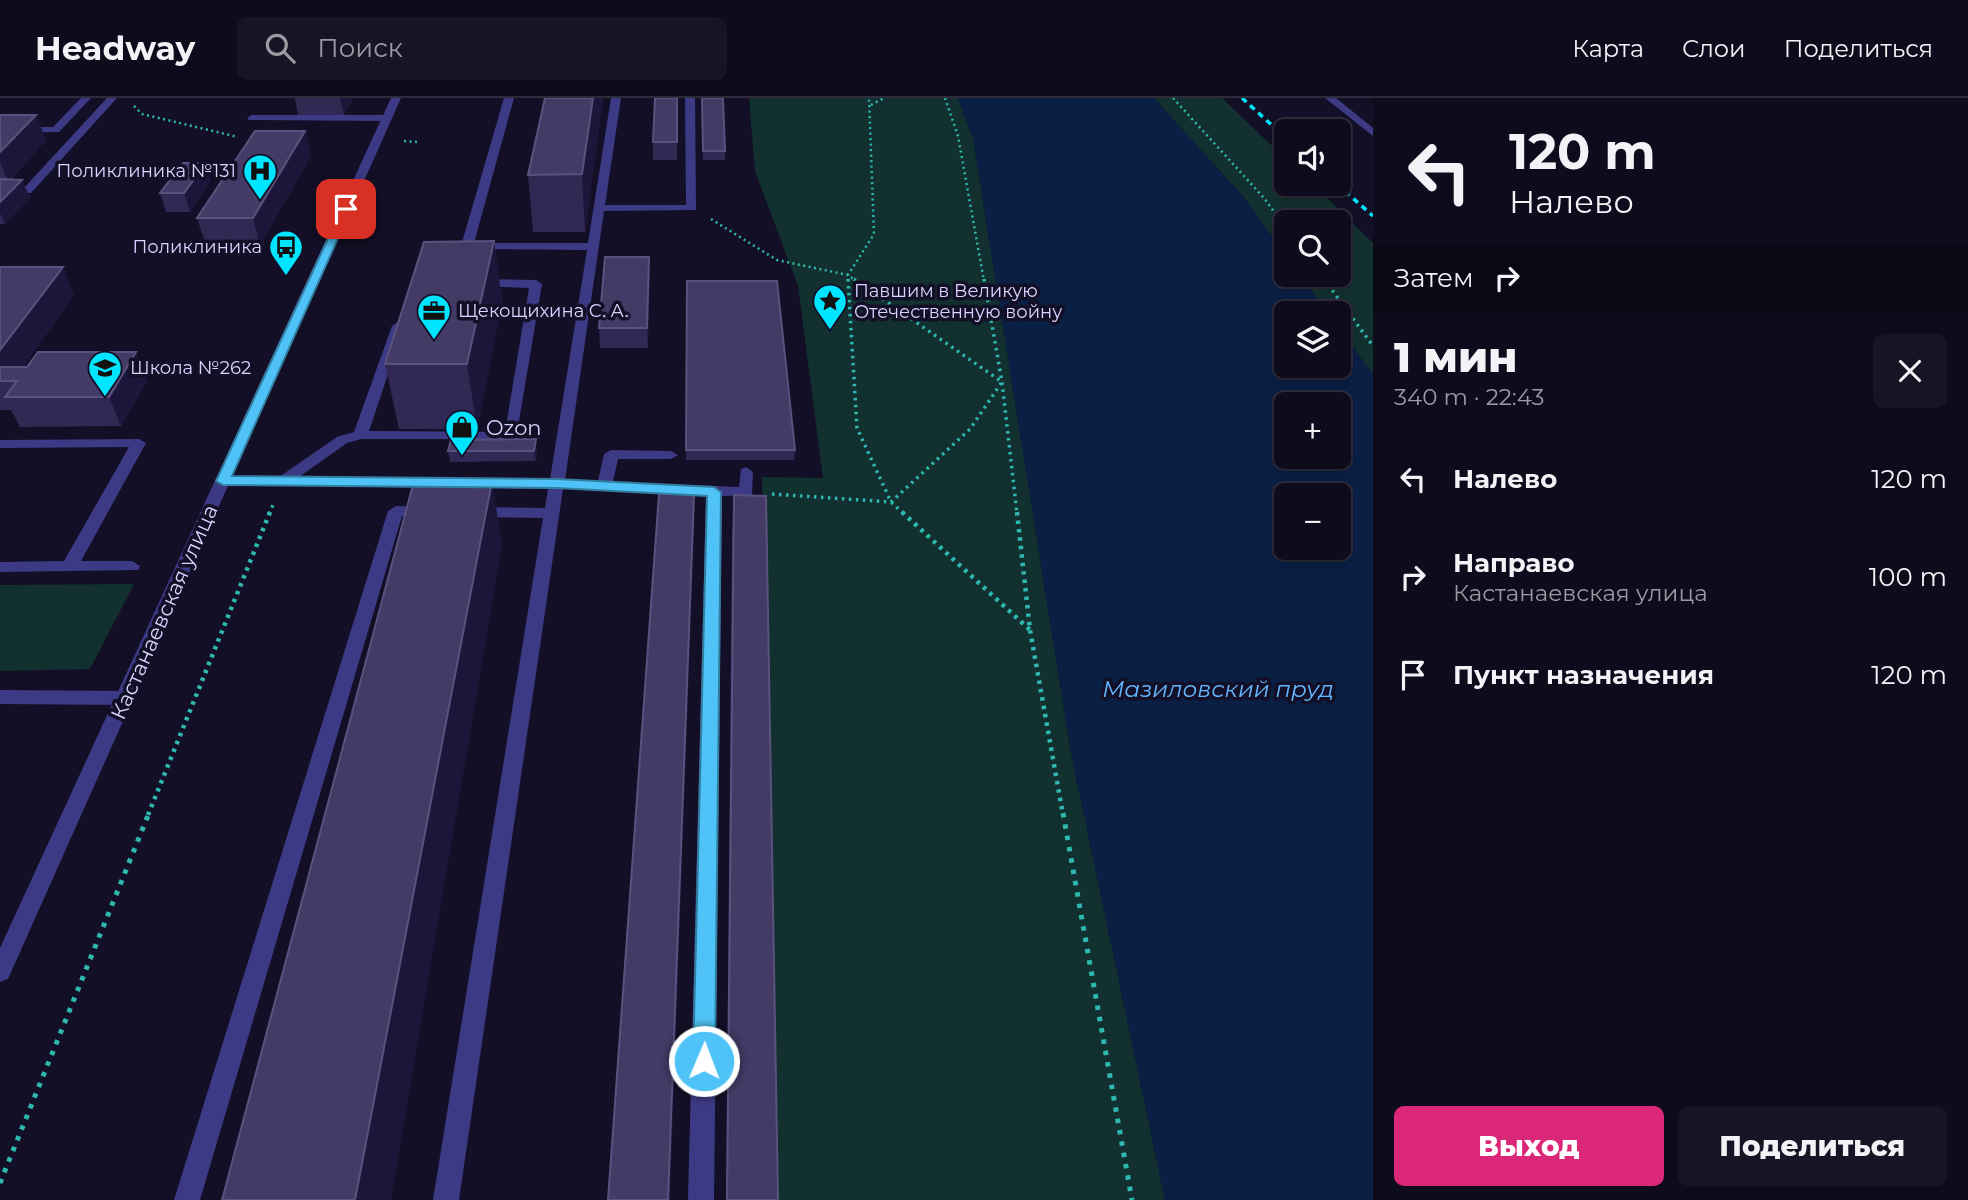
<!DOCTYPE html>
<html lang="ru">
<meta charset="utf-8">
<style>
:root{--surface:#0e0b1c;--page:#171425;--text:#f1f3f6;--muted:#9b9ba3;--line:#2e2b3b;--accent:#db2777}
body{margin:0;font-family:Montserrat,sans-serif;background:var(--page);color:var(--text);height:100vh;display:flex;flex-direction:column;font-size:26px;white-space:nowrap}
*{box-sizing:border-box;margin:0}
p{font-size:23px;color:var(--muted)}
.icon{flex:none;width:38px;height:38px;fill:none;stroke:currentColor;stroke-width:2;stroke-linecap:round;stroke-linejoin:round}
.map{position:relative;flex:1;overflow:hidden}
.sheet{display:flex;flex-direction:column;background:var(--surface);width:595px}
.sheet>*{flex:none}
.hud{background:#0e0b1c;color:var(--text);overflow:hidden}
.fabs{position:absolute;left:1274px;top:21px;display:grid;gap:14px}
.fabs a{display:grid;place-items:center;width:77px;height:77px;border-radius:10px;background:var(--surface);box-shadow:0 4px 10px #0003,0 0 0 2px var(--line);font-size:35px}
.pin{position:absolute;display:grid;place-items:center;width:60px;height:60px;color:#fff;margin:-30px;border-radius:14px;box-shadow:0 4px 10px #0006}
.me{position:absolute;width:77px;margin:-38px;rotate:1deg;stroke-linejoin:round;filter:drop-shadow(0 0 5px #0008)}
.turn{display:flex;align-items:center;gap:24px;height:147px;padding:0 21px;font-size:32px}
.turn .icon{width:91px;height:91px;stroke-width:2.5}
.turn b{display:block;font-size:49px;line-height:60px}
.then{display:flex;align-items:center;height:66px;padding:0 21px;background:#0003;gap:14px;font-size:26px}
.round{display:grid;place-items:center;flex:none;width:74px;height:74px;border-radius:10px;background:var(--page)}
.head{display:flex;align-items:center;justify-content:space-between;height:119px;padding:0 21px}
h1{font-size:42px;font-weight:800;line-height:52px}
.action{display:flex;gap:14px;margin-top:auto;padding:14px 21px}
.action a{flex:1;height:80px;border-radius:10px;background:var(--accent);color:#fff;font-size:28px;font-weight:800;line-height:80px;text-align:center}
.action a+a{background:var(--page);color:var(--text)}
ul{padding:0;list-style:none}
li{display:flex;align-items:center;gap:21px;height:98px;padding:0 21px}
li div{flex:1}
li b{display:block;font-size:26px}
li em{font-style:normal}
header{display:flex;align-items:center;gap:42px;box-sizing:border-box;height:98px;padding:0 35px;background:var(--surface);border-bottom:2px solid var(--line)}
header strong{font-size:33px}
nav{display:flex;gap:38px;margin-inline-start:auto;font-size:24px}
.search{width:490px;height:63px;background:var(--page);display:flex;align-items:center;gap:18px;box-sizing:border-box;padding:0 24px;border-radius:10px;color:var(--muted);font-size:26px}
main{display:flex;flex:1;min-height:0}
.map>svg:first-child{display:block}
.green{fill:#12302f}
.water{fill:#0a1f44;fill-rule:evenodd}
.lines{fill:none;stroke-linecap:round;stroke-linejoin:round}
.path-far3{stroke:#2fb8b0;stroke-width:2.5;stroke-dasharray:2 3.5;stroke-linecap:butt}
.path-far2{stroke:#2fb8b0;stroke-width:3.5;stroke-dasharray:2.5 4.5;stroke-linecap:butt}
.path-far1{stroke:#2fb8b0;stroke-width:4.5;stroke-dasharray:3.5 5;stroke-linecap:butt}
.path{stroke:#2fb8b0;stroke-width:5;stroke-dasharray:4.5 7;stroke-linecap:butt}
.service{fill:#3d3a85;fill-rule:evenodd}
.tertiary{fill:#3d3a85;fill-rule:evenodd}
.rail{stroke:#00e5ff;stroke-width:3.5;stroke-dasharray:6 5;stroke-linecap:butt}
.wall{fill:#312854}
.shaded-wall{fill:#1d163a}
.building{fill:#433a66;stroke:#5a527e;stroke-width:2}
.route{fill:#4fc3f7;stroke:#337fa1;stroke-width:2}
.labels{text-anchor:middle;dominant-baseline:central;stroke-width:7;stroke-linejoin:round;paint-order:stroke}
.far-poi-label{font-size:18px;fill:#d9d4ff;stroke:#130f26;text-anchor:start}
.poi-label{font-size:21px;fill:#d9d4ff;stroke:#130f26;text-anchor:start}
.street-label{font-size:21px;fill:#d9d4ff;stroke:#130f26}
.water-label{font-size:23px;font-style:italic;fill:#62b6ff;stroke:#130f26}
</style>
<header>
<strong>Headway</strong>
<div class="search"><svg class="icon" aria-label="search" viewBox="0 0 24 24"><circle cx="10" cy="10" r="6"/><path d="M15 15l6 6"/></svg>Поиск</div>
<nav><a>Карта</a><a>Слои</a><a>Поделиться</a></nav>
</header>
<main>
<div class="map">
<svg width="1373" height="1102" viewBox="0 0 1373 1102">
<rect width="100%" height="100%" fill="#130f26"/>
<!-- green -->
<path class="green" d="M749,0H958L973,40L1071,655L1165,1102H773L762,379L823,380L798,188L755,73Z
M1154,0H1222L1286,61V86H1313L1373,145V277L1339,230V215H1328L1300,177H1339V124H1286V158L1246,102Z
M134,486L90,571L0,573V487Z"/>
<!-- water -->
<path class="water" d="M958,0H1154L1246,102L1286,158V177H1300L1328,215H1286V268H1339V230L1373,277V1102H1165L1071,655L973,40ZM1286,306H1339V359H1286ZM1286,397H1339V450H1286Z"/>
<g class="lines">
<!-- path-far3 -->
<path class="path-far3" d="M945,0L958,38L984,183
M1173,0L1264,100L1286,130
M871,7L884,0
M134,8L142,16L238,39
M404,43L417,44
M711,121L777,162L848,177L856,183
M1321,177L1325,183
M848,183V177L874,136L869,0"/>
<!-- path-far2 -->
<path class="path-far2" d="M848,181L857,330L891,404L904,416
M984,181L1002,284L1017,416
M1324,181L1373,248
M772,396L891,404L970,331L1002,284L854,181
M269,416L273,407"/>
<!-- path-far1 -->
<path class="path-far1" d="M902,414L1030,532
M1017,414L1030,532L1063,717
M148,717L270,414"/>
<!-- path -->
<path class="path" d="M1063,715L1132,1102
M0,1085L149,715"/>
<!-- service -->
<path class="service" d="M81,0H91L59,34L0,35V29H53Z
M107,0H117L31,95L0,96V90H24Z
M504,0H514L474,145H588L611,0H621L605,107H686L685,0H695L696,112L604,113L565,382L598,383L604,356L611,352L671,353L678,357L671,361H618L613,384L739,389L741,371L746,369L753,374L752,397L722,398L714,1102H688L706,397L563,391L459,1102H433L543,420L474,419L466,414L474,409L545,410L548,391L468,390L460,385L468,380L550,381L587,152L467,151L461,148Z
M252,17H387L392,20L387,23L249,22L247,20Z
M475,181L536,182L542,186L516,341H361L347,345L299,379L442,382L445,385L442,388L437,390L218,386L215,383L223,378L279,379L337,339L354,334L392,228L398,224L404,228L369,333L505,334L529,190L471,188V182Z
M139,341L146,345L81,463H132L140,468L138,472L0,474V464L64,463L129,349L0,350V342Z
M396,408L429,409L437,414L429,419L402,418L200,1102H174L388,413Z
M0,592L125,593L131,595L134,600L131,605L125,607L0,606Z"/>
<!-- tertiary -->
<path class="tertiary" d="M391,0H401L8,881L0,884V850Z
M1325,0H1336L1373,30V38Z"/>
<!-- rail -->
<path class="rail" d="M1242,0L1286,40
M1337,86L1373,118"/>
</g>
<!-- wall -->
<path class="wall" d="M295,0H353L344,17H298Z
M545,0H603L585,134H533L528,77Z
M677,0V62H653V44Z
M702,0L725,53V62H703Z
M0,17L46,42L10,82H22L30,100L5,126H0Z
M305,33L311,58L260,147H206L197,120Z
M211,82L190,114H166L160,95Z
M494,143L502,204L477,331H399L385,266Z
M649,159L648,250H600L599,230Z
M0,169L74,197L23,269L147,283L121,328L20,329L11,312H0Z
M687,183L795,352L794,362H686Z
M537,352L536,363L450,364L448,353Z
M734,397L778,1102H726L732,436Z"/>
<!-- shaded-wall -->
<path class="shaded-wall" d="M340,0H353L344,17Z
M593,0H603L585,134L582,76Z
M36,17L46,42L8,83L0,64V54Z
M305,33L311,58L260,147L253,120Z
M206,65L211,82L190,114L184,95Z
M22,82L30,100L5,126L0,115V104Z
M494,143L502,204L477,331L467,266Z
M649,159L650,178L648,250L647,230Z
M63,169L74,197L13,283H0V252Z
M136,254L147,283L121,328L109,299Z
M536,341L537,352L536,363L534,353Z
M492,383L502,447L391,1102H355Z
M694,396V435L670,1102H668Z"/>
<!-- building -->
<path class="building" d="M545,0H593L582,76L528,77Z
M655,0H677V44H653Z
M702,0H723L725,53H703Z
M0,17H36L0,54Z
M255,33H305L253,120H197Z
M183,65H206L184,95H160Z
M0,81L22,82L0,104Z
M494,143L467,266H385L424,144Z
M605,159H649L647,230H599Z
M0,169H63L0,252Z
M687,183H777L795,352H686Z
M38,254H136L109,299H5L17,283H0V269H27Z
M536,341L534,353H448L451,342Z
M414,383H492L355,1102H222Z
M659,396H694L668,1102H608Z
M734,397L766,398L778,1102H727Z"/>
<!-- route -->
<path class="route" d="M343,108L351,111L232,378L557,381L714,389L721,394L715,963L712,970L704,973L697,970L693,963L707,398L557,390L223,387L216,383Z"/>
<!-- icons -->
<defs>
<g id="hospital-pin" transform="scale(1.75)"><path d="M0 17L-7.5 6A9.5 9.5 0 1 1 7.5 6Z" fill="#00e5ff" stroke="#130f26"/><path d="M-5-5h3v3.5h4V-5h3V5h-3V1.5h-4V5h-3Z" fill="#111"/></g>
<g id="bus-pin" transform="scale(1.75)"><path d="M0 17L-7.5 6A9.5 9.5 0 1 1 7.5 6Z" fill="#00e5ff" stroke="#130f26"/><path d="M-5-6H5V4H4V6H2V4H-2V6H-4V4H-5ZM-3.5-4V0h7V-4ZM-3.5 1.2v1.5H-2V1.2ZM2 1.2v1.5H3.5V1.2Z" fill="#111"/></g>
<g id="sight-pin" transform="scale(1.75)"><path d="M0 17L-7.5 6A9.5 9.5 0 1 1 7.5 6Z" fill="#00e5ff" stroke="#130f26"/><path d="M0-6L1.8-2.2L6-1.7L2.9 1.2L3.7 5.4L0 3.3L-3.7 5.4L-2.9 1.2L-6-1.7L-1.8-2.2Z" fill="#111"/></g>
<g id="office-pin" transform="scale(1.75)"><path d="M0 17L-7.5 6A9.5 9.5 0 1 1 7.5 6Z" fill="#00e5ff" stroke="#130f26"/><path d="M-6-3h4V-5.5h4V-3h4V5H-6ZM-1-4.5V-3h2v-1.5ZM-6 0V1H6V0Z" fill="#111"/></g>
<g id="school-pin" transform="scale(1.75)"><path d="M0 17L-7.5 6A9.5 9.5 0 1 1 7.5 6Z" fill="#00e5ff" stroke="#130f26"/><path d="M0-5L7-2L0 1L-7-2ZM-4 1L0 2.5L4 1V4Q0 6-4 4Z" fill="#111"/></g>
<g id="shop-pin" transform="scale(1.75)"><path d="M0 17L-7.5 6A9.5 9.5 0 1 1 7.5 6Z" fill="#00e5ff" stroke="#130f26"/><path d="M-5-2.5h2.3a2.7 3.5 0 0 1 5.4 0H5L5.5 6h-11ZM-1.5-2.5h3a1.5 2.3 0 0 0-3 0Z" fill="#111"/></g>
</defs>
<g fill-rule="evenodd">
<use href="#hospital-pin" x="260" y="73"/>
<use href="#bus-pin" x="286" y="149"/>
<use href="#sight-pin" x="830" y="203"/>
<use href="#office-pin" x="434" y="213"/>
<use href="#school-pin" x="105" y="270"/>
<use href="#shop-pin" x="462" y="329"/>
</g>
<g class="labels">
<!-- far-poi labels -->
<g class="far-poi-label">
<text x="236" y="73" text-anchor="end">Поликлиника №131</text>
<text x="262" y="149" text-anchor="end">Поликлиника</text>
<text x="854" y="193">Павшим в Великую<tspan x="854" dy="21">Отечественную войну</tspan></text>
<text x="458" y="213">Щекощихина С. А.</text>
<text x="130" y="270">Школа №262</text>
</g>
<!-- poi labels -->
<g class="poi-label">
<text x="486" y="329">Ozon</text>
</g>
<!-- street labels -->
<g class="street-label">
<text transform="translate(164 514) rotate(-66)">Кастанаевская улица</text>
</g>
<!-- water labels -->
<g class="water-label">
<text x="1218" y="591">Мазиловский пруд</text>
</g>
</g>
</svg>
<div class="fabs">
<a><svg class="icon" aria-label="sound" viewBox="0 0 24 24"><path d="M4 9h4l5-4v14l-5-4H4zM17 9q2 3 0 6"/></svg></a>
<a><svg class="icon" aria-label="search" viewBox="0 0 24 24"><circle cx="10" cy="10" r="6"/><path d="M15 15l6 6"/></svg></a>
<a><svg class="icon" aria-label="layers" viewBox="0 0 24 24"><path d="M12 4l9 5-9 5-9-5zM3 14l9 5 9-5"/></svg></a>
<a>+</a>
<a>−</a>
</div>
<div class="pin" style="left:346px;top:111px;background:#d93025"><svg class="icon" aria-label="arrive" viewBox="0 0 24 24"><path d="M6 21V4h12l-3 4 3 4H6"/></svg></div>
<svg class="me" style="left:704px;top:963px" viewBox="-20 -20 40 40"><circle r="17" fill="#4fc3f7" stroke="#fff" stroke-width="3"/><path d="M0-11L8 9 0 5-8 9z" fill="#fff"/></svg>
</div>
<section class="sheet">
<div class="hud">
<div class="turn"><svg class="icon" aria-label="left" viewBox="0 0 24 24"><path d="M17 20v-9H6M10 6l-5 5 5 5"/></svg><div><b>120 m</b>Налево</div></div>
<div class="then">Затем<svg class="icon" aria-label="right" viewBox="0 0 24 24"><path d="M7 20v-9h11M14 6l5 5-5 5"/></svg></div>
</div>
<div class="head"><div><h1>1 мин</h1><p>340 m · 22:43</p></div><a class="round"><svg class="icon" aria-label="close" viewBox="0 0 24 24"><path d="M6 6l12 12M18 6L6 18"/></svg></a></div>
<ul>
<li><svg class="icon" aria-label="left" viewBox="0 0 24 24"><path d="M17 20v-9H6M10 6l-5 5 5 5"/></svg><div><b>Налево</b></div><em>120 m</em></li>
<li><svg class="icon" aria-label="right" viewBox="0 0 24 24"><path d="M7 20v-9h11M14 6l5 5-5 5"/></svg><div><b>Направо</b><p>Кастанаевская улица</p></div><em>100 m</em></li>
<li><svg class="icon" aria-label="arrive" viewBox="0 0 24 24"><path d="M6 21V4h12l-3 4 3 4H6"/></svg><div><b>Пункт назначения</b></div><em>120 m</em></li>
</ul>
<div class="action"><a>Выход</a><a>Поделиться</a></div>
</section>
</main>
